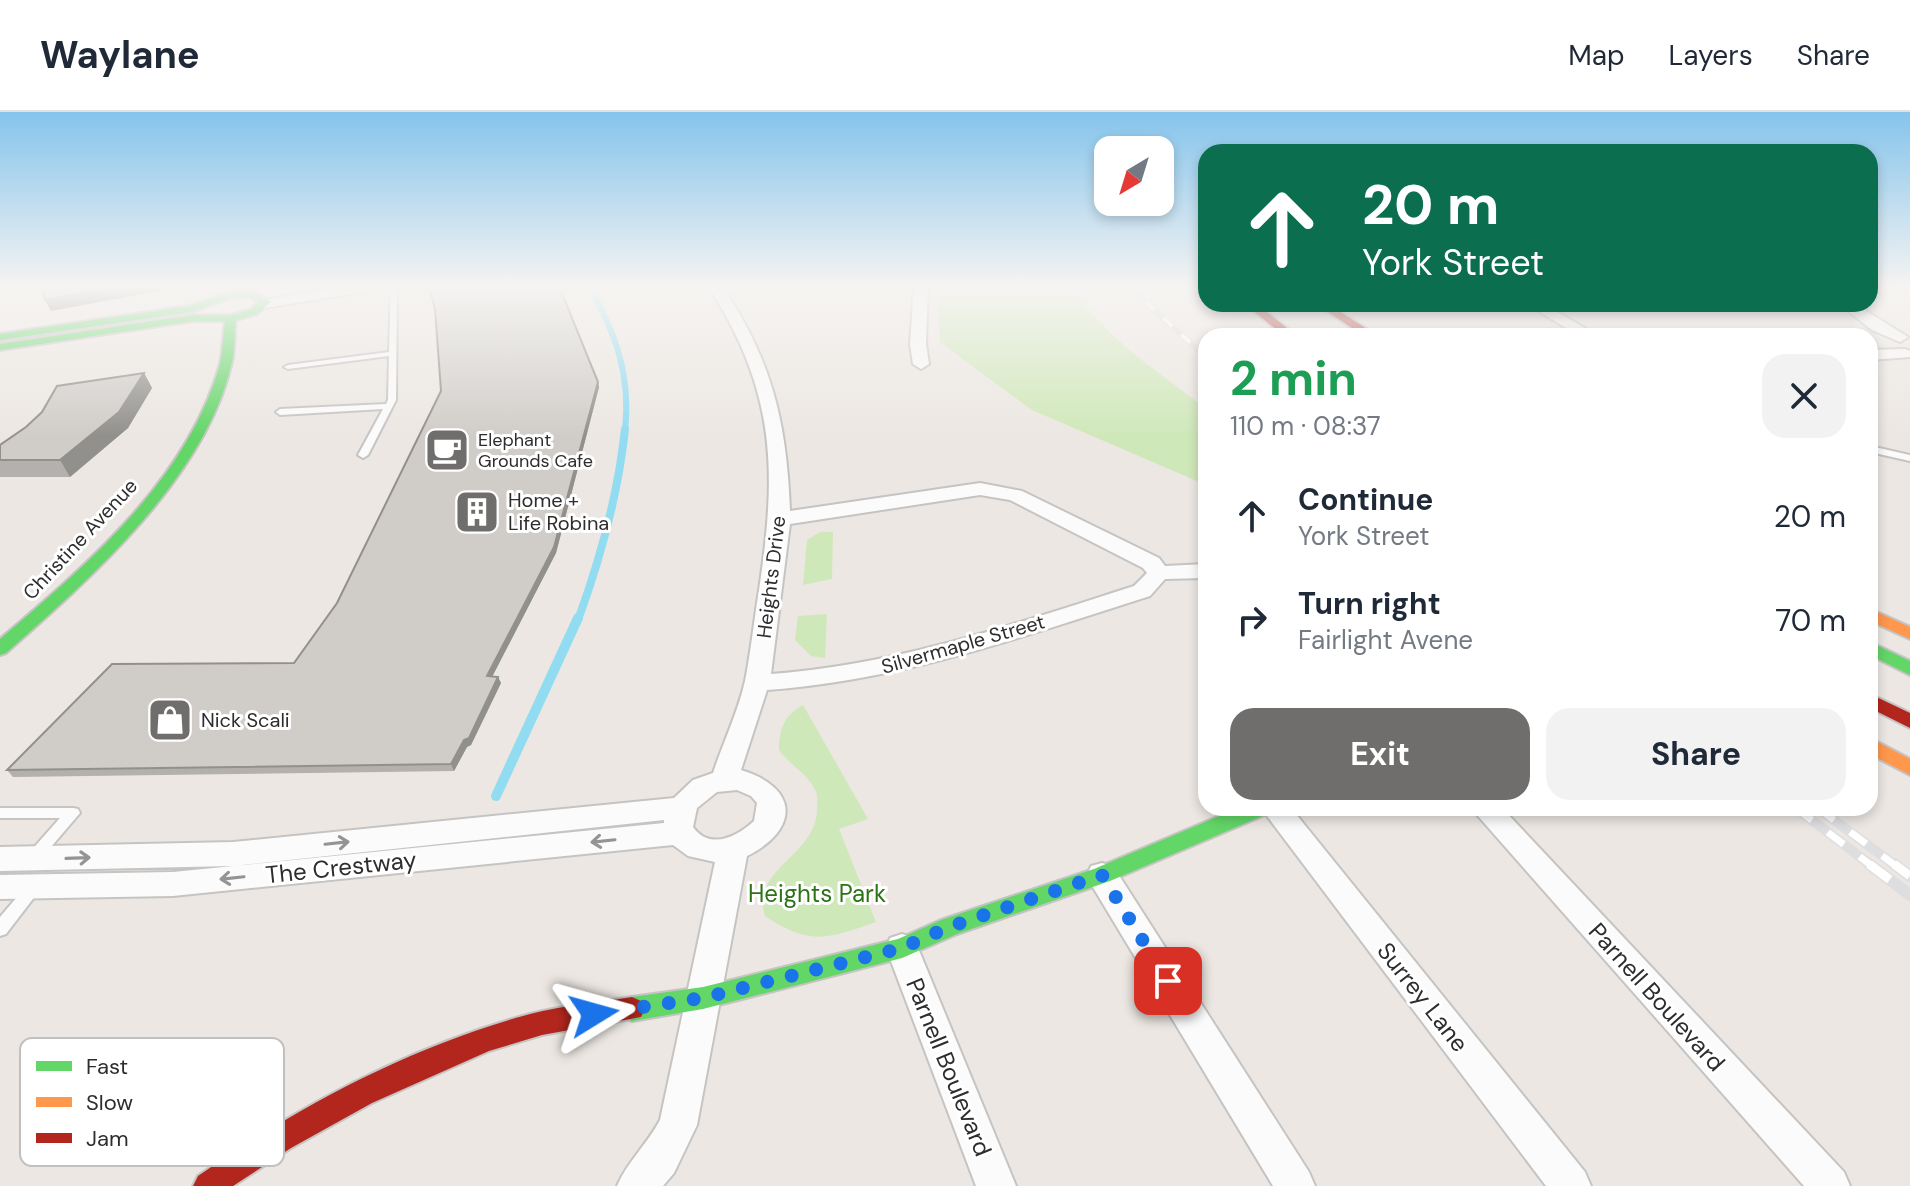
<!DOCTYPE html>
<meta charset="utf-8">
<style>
:root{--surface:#fff;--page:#f2f2f3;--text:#1f2937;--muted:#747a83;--line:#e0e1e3;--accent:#706e6c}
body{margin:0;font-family:"DM Sans",sans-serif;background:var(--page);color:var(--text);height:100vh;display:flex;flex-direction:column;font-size:30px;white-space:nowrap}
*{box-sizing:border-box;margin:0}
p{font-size:26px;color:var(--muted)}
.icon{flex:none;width:44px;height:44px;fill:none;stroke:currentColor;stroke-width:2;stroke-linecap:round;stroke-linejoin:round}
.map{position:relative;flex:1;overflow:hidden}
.sheet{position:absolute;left:1198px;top:216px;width:680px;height:488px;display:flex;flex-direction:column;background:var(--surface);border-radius:24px;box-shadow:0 4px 12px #0003}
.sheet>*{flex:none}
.top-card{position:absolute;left:1198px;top:32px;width:680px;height:168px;border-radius:24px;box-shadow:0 4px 12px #0003;background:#0b6e4f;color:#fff;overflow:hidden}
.needle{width:52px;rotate:218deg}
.controls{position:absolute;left:1094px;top:24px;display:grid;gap:16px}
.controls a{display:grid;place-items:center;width:80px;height:80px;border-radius:16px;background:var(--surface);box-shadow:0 4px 12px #0003;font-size:40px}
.pin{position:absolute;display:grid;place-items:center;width:68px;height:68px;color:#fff;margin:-34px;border-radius:16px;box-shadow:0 4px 12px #0006}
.me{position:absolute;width:88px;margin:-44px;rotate:82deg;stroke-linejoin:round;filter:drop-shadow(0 0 6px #0008)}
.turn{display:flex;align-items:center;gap:28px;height:168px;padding:0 32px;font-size:36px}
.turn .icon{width:104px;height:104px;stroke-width:2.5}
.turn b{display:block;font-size:56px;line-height:68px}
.round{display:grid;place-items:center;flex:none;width:84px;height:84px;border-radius:24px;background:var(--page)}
.overview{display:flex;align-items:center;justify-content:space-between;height:136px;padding:0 32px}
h1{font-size:48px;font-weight:700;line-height:60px;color:#1e9e55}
.button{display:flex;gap:16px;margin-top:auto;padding:16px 32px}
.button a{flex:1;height:92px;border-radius:24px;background:var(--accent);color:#fff;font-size:32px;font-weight:700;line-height:92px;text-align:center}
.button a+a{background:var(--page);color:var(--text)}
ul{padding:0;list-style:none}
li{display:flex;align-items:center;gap:24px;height:104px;padding:0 32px}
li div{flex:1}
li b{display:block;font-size:30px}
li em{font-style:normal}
header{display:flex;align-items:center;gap:48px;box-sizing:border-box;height:112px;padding:0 40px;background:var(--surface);border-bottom:2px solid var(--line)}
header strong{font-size:38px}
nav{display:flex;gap:44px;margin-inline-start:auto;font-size:28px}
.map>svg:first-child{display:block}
.green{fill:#cfe8b9}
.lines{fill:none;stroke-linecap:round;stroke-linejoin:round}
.stream-far2{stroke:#92dcf1;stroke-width:6}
.stream-far1{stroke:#92dcf1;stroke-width:8}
.stream{stroke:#92dcf1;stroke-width:10}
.lane-casing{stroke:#c5c4c3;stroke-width:4}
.street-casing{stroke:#c5c4c3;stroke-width:4}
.fast-casing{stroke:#c5c4c3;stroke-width:4}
.slow-casing{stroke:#c5c4c3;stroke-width:4}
.jam-casing{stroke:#c5c4c3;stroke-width:4}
.lane{fill:#fcfbfb;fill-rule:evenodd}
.street{fill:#fcfbfb;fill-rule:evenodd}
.fast{fill:#63d668;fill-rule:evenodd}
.slow{fill:#ff974d;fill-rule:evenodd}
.jam{fill:#b3261e;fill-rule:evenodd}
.rail-far2-casing{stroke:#dedee0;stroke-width:6}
.rail-far1-casing{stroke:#dedee0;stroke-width:10}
.rail-casing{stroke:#dedee0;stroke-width:12}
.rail-far2{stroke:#fff;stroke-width:4;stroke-dasharray:12;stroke-linecap:butt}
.rail-far1{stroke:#fff;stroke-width:7;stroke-dasharray:20;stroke-linecap:butt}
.rail{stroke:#fff;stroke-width:9;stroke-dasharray:26;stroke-linecap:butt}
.wall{fill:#b3b0ad}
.shaded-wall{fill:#92908d}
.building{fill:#d0cdc9;stroke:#92908d;stroke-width:2}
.oneway{stroke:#949494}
.route{stroke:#1a73e8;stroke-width:14;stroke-dasharray:0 25.2}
.labels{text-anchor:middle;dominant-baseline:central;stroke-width:6;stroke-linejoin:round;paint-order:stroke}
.far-poi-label{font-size:18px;fill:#2d2d2d;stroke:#fff;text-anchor:start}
.poi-label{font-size:20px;fill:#2d2d2d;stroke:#fff;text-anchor:start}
.street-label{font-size:20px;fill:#2d2d2d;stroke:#fff}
.near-street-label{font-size:24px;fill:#2d2d2d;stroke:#fff}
.near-park-label{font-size:24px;fill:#2c7216;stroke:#fff}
.key{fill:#fff;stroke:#c0c0c0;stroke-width:2}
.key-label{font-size:22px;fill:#2d2d2d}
</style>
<header>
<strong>Waylane</strong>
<nav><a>Map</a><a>Layers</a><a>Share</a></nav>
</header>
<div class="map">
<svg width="1910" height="1074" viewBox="0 0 1910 1074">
<rect width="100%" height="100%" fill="#ece7e2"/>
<!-- green -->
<path class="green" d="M938,174H1072C1103,226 1160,260 1206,297V373L1032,298L940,230Z
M820,420H833L832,467L803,473L807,428Z
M827,502L825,546L811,544L795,528L798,504Z
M803,593L868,707L839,717L876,810C827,827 810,834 765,804C750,757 816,744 817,698C817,693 818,685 816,680C809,662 789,653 779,638C779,618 784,603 803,593Z"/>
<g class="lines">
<!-- stream-far2 -->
<path class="stream-far2" d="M589,174C616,222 631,263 625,319"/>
<!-- stream-far1 -->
<path class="stream-far1" d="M578,508C601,445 618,384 625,317"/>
<!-- stream -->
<path class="stream" d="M496,684L578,506"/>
<!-- lane casing -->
<g class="lane-casing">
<path id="lane" d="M391,174L397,175L396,288L368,343L363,346L358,343L383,297L280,303L276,300L280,297L386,292L388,288L389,244L288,257L284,255L288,253L389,240Z
M1870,334L1910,343V349L1870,340Z
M0,696H73L78,697L80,701L39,749L34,751L29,749L27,745L29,741L60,706H0Z
M34,769L39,771L42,775L39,779L6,822L0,824V805L29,771Z"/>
</g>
<!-- street casing -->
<g class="street-casing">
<path id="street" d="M348,174H408L401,178H374L265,196L258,192L265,188Z
M708,174H722C772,248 787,311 790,399L980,371L1022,379L1159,446L1165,454L1206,452V466L1165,467L1150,484C1024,524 900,569 767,578L741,658C800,676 799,718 747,744L697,1013L674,1061L663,1074H617C627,1050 648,1031 660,1008L715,750L688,744L673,733L173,784L0,787V763L173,760L664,711V708L233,754L0,759V735L233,730L674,686L693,668L713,661C723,631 738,600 745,569C751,539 754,508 759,478C777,358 776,279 708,174ZM980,383L1010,388L1143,456L1147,461L1134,474C1015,512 897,553 771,562L790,412ZM737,678L751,684L757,691L754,709C738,724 710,739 693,715L697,696L717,680Z
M914,174H928L926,232L929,252L921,257L913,252L910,232Z
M1527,192H1544L1598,224H1579Z
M1839,192H1855L1908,225L1900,230L1872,218Z
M1905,237L1910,239V245L1870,248V238Z
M1261,696H1291L1585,1060L1591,1074H1546Z
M1471,696H1502L1844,1060L1850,1074H1804Z
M1102,751L1113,754L1309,1060L1315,1074H1273L1091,772L1087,763L1091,754Z
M902,822L914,826L918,836L1016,1074H976L886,836L890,826Z"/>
</g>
<!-- fast casing -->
<g class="fast-casing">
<path id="fast" d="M251,179L271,190L257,202L236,208C234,222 235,237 232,250C206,365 91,466 6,541L0,543V527C87,453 188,367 220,252C223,238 223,223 225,209H193L0,238V232L193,203H231L249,198L259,190L249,185L231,186L191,200L0,228V222L189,194L230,180Z
M1870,530L1910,549V563L1870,543Z
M1238,696H1270L1267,702L1110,769L957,822L902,846L703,897L632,909L623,905L619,897L623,889L632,885L703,875L898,827L941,808L1094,757Z"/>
</g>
<!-- slow casing -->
<g class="slow-casing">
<path id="slow" d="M1870,497L1910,515V527L1870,509Z
M1870,626L1910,647V663L1870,642Z"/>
</g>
<!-- jam casing -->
<g class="jam-casing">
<path id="jam" d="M1245,192H1257L1297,224H1284Z
M1316,192H1328L1378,224H1364Z
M1870,582L1910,601V616L1870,596Z
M632,885L641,889L645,897L641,905L542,923L489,939L372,991L291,1036L233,1074H193L198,1064C299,994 411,934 530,902C563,893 598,891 632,885Z"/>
</g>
<!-- lane -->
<use href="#lane" class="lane"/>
<!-- street -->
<use href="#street" class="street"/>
<!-- fast -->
<use href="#fast" class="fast"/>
<!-- slow -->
<use href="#slow" class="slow"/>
<!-- jam -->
<use href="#jam" class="jam"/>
<!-- rail-far2 casing -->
<g class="rail-far2-casing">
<path id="rail-far2" d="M1128,174L1206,245"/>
</g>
<!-- rail-far1 casing -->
<g class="rail-far1-casing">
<path id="rail-far1" d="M1796,696L1872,754
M1818,696L1896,754"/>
</g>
<!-- rail casing -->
<g class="rail-casing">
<path id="rail" d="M1869,752L1910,783
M1894,752L1910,764"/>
</g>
<!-- rail-far2 -->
<use href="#rail-far2" class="rail-far2"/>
<!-- rail-far1 -->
<use href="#rail-far1" class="rail-far1"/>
<!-- rail -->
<use href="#rail" class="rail"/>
</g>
<!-- wall -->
<path class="wall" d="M435,197L599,275L556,441L492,564L498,565L501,571L471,633L467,635L454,659L13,665L7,658L294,551L337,491L441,279Z
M144,261L152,276L128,316L70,365H0V333Z"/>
<!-- shaded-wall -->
<path class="shaded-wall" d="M121,174H167L169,177L51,199L45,188Z
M144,261L152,276L128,316L70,365L60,348Z
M598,270L599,275L556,441L489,571L487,564Z
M498,565L501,571L471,633L467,635L454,659L451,652Z"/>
<!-- building -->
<path class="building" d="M42,174H121L45,188Z
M429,174H559L598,270L554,435L487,564L498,565L469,626L464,628L451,652L7,658L112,552L294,551L337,491L441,279L435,197Z
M144,261L119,300L60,348H0V333L26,315L42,300L57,274Z"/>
<!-- one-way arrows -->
<defs><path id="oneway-shaft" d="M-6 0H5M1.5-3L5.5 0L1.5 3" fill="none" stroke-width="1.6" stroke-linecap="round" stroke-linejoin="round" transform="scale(2)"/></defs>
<g class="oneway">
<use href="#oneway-shaft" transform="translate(603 729) rotate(174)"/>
<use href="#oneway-shaft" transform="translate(337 731) rotate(-6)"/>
<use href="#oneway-shaft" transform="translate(78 746) rotate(-2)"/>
<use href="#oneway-shaft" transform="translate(232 766) rotate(174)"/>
</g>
<!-- sky -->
<linearGradient id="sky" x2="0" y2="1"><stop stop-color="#85c4ec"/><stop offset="0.54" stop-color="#f6f4f2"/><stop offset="1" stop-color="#f6f4f2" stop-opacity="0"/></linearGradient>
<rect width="1910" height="324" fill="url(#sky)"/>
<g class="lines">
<!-- route -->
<path class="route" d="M594,902L703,886L902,836L949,815L1102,763L1168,869"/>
</g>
<!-- icons -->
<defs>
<g id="cafe-square" transform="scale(2.3)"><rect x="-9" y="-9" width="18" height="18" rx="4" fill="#706e6c" stroke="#fff"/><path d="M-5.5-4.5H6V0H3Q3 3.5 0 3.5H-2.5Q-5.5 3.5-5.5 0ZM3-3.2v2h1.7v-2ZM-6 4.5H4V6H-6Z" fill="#fff"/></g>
<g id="building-square" transform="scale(2.3)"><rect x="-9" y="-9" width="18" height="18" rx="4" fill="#706e6c" stroke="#fff"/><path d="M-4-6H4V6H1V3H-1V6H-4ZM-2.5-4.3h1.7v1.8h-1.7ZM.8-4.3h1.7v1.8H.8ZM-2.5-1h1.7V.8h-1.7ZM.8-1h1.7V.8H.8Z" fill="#fff"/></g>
<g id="shop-square" transform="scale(2.3)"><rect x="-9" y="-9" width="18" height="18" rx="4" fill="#706e6c" stroke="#fff"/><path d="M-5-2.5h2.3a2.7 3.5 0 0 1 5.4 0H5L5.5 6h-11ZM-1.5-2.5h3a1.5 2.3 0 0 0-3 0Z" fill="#fff"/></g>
</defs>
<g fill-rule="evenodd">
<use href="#cafe-square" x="447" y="338"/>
<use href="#building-square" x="477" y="400"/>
<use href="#shop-square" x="170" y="608"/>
</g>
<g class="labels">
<!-- far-poi labels -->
<g class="far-poi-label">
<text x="478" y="328">Elephant<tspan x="478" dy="21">Grounds Cafe</tspan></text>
</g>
<!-- poi labels -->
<g class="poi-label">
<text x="508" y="388">Home +<tspan x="508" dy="23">Life Robina</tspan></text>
<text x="201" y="608">Nick Scali</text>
</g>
<!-- street labels -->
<g class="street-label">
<text transform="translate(80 427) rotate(-47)">Christine Avenue</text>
<text transform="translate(771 465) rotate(-83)">Heights Drive</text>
<text transform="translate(963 532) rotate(-16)">Silvermaple Street</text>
</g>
<!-- near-street labels -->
<g class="near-street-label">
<text transform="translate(341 755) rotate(-6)">The Crestway</text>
<text transform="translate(1423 885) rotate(52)">Surrey Lane</text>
<text transform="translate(1657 885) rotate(48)">Parnell Boulevard</text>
<text transform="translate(949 955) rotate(68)">Parnell Boulevard</text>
</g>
<!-- near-park labels -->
<g class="near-park-label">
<text x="817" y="781">Heights Park</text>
</g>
</g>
<!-- legend -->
<rect x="20" y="926" width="264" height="128" rx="12" class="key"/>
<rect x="36" y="949" width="36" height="10" fill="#63d668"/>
<rect x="36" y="985" width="36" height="10" fill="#ff974d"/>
<rect x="36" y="1021" width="36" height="10" fill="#b3261e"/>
<g class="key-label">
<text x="86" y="962">Fast</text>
<text x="86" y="998">Slow</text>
<text x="86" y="1034">Jam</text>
</g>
</svg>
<div class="controls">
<a><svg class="needle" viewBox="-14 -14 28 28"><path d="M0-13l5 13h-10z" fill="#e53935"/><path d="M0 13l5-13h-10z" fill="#747a83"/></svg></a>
</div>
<div class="pin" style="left:1168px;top:869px;background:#d93025"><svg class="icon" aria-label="arrive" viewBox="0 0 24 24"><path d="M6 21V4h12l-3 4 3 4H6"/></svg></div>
<svg class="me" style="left:594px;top:902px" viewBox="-20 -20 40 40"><path d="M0-17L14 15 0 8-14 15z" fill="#1a73e8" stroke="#fff" stroke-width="4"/></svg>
<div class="top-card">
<div class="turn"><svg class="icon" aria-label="ahead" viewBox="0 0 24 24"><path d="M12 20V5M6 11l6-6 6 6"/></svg><div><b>20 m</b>York Street</div></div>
</div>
<section class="sheet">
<div class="overview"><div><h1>2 min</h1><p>110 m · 08:37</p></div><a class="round"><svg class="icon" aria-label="close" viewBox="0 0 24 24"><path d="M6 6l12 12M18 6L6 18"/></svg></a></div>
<ul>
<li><svg class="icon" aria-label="ahead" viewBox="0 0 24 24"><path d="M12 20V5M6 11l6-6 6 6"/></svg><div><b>Continue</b><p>York Street</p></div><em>20 m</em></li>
<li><svg class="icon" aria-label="right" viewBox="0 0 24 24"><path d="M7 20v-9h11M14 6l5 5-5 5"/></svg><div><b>Turn right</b><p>Fairlight Avene</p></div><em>70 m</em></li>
</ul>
<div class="button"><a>Exit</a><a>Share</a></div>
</section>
</div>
